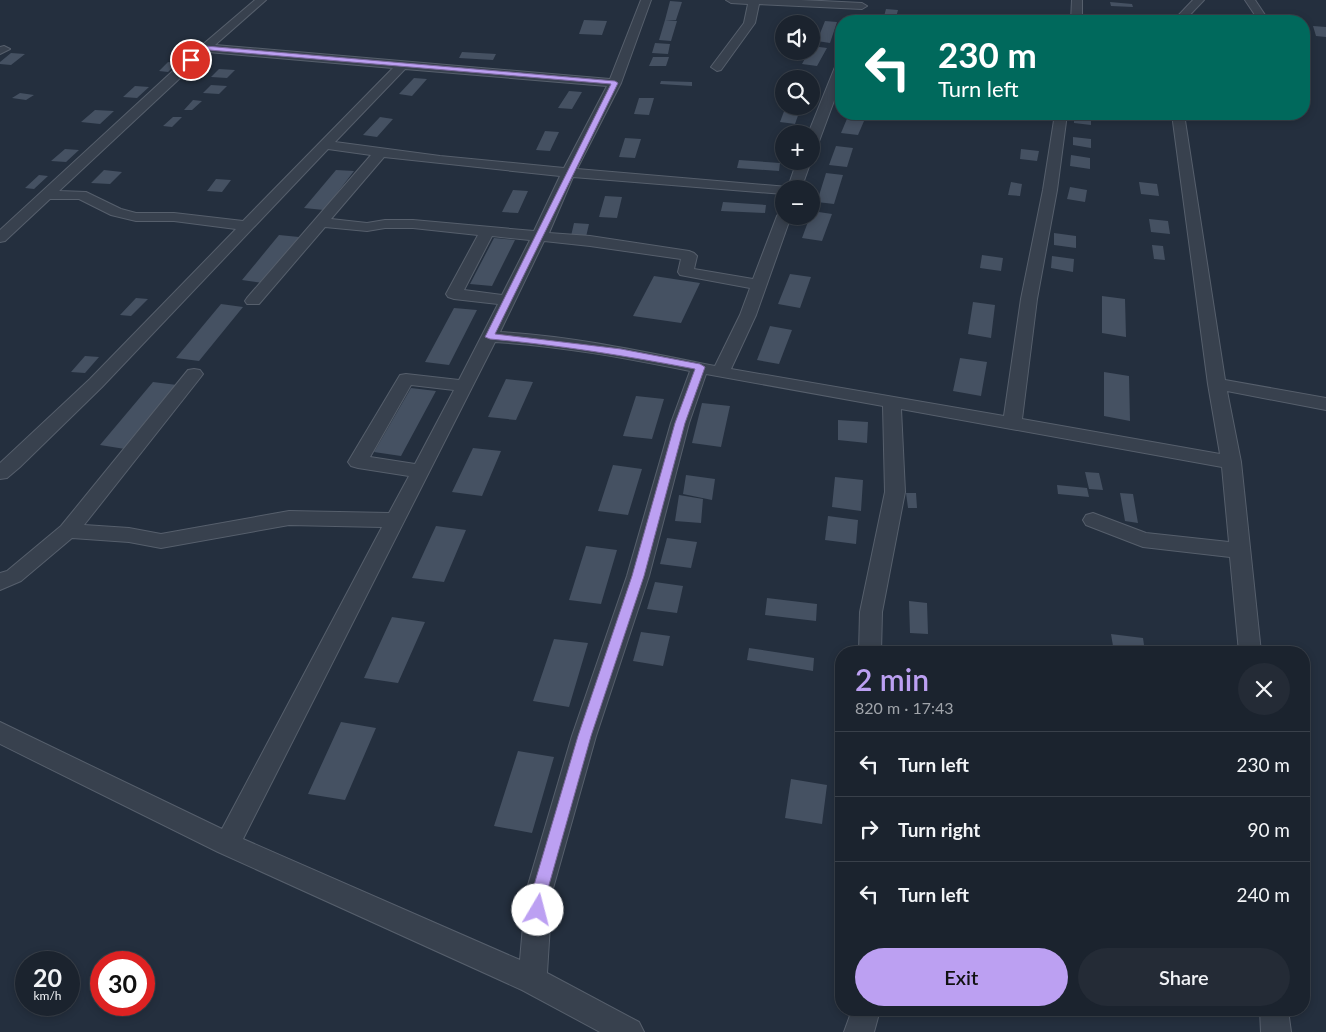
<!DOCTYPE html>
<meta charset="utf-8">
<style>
:root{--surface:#1b232e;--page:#242b36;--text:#f1f3f6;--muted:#a0a4aa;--line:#39404a;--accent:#bca0f2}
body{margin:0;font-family:Lato,sans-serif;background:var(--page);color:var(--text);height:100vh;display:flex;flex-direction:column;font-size:19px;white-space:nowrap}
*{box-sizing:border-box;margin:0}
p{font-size:16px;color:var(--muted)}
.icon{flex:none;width:28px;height:28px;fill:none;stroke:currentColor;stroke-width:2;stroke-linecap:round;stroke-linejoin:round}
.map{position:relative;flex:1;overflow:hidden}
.panel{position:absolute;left:835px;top:646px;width:475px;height:370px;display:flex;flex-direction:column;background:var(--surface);border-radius:20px;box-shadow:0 2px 8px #0003,0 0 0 1px var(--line)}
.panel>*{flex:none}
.top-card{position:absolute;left:835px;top:15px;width:475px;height:105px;border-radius:20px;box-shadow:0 2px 8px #0003,0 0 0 1px var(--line);background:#00695c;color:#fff;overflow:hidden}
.controls{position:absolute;left:775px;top:15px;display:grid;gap:10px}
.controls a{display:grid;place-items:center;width:45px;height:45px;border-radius:50%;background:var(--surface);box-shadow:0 2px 8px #0003,0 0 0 1px var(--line);font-size:25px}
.speed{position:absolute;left:15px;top:951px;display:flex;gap:10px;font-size:25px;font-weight:700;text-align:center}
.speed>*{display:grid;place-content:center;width:65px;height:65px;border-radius:50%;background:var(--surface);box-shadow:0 2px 8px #0003,0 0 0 1px var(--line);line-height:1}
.speed small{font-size:12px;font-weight:400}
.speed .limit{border:8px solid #d22;background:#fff;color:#111}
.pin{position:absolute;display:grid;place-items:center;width:42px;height:42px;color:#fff;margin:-21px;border:2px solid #fff;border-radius:50%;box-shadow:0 1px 5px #0007}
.me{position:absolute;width:55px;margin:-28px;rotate:8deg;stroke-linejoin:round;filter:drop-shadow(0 0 4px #0008)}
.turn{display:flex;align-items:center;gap:18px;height:105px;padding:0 20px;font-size:22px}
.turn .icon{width:65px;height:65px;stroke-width:2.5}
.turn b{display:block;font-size:35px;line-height:42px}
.round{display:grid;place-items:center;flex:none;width:52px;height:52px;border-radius:26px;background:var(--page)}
.overview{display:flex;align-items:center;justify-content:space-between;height:85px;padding:0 20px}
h1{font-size:30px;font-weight:600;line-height:38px;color:var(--accent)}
.cta{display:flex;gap:10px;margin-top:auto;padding:10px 20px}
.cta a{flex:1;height:58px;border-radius:30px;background:var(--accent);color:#111;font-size:20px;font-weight:600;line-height:58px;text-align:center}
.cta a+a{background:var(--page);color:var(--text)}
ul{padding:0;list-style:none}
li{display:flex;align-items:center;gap:15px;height:65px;padding:0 20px;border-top:1px solid var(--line)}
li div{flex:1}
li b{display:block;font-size:19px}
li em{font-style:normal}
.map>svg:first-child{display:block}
.building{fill:#455162}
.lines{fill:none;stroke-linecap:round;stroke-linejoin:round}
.minor-casing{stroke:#565f6c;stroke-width:2}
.minor{fill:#38414e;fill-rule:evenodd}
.route{fill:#bca0f2;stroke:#7a689d}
</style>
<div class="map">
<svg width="1326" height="1032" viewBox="0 0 1326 1032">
<rect width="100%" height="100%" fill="#242f3e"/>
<!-- building -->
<path class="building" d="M670,1L682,2L676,20H665Z
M1110,2L1132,4L1133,7L1111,6Z
M886,9L898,10L895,21L883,20Z
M584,20L607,21L602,35L579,34Z
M665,20L677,21L671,41L659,40Z
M825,21L837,22L830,43L817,41Z
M1313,26L1326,27V37L1316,36Z
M655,43L670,44L668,54L652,53Z
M812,46L827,48L817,66L802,64Z
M462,52L496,54L493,60L459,58Z
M11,53L25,54L11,65L0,64V62Z
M653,57H669L666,66H649Z
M168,62L177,63L168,72L159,71Z
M219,69L235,70L227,78L211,77Z
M414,78L427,79L412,96L399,94Z
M661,81L692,82V86L660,84Z
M211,85L227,86L219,94L203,93Z
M135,86L149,87L137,98L123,97Z
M569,91L582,92L572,109L558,108Z
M20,93L34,95L26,100L12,98Z
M639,98H654L649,115L634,114Z
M193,100L202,101L192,110H184Z
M786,106L801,107L795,124L780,122Z
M95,110L114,111L100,124L81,122Z
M849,114H867L858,135L841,133Z
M1074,116L1091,117V125L1074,123Z
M173,117H182L172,127L163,126Z
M380,117L393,119L377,137L363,135Z
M545,131L559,132L550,151L536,150Z
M1073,137L1091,139V148L1073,145Z
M625,138L641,139L635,158L619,157Z
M836,146L853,148L847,167L829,165Z
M65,149L79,150L66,162L51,161Z
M1021,149L1039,151L1037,161L1020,159Z
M1071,155L1090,158V169L1070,166Z
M739,160L780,163L779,171L737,168Z
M104,170L122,172L110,184L91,183Z
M336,170L354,171L324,210L304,208Z
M826,173L843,175L834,204L817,202Z
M39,175L48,176L34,189L25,188Z
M216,179L231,180L222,192L207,191Z
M1011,182L1022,184L1020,196L1008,195Z
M1139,182L1157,184L1159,196L1141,194Z
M1070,187L1087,190L1085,202L1067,199Z
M513,190L528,191L518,213L502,212Z
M605,196L622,197L617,218L599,217Z
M723,202L766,205L765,213L721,211Z
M812,211L832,214L822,241L802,238Z
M1149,219L1168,221L1170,234L1151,232Z
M574,223L589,224L586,237L571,236Z
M1054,233L1076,236V248L1054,245Z
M279,235L299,237L263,283L242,280Z
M494,238L515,240L492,286L470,284Z
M1152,245L1163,246L1165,260L1154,259Z
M982,255L1003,258L1001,271L980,268Z
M1052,256L1074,259L1073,272L1051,268Z
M790,274L811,277L800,308L778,304Z
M654,276L700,283L681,323L633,316Z
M1102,296L1125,299L1126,337L1102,333Z
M136,298L148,299L131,316L120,315Z
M973,302L995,305L991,338L968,334Z
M221,304L243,307L199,361L176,358Z
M454,308L477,310L449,365L425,362Z
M770,326L792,330L779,364L757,360Z
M85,356L99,357L85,373L71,372Z
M960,358L987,362L981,396L953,391Z
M1104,372L1129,376L1130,421L1104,416Z
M506,379L533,382L516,420L488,417Z
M153,382L177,385L125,449L100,445Z
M411,388L436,391L401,456L374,452Z
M636,396L664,399L652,439L623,436Z
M702,403L730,406L721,447L692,443Z
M838,420L868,422L867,443L838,440Z
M473,448L501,451L482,496L452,492Z
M613,465L642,469L628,515L598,511Z
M1085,472L1099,473L1103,490L1089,489Z
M686,475L715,479L712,500L683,494Z
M835,477L863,480L861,511L832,507Z
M1057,485L1087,488L1089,497L1058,494Z
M906,493H916L917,508H908Z
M1120,493L1133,494L1138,523L1125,521Z
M679,495L703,499L701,523L675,521Z
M828,516L858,520L856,544L825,540Z
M436,526L466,530L444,582L412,578Z
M667,538L697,542L691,568L660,564Z
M586,546L617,550L601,604L569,600Z
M655,582L683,586L677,613L647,609Z
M767,598L817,604L816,621L765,615Z
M909,601L927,603L928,634L910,633Z
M392,617L425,622L398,683L364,678Z
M641,632L670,636L663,666L633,661Z
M1111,634L1143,638L1145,652H1114Z
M554,639L588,643L569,707L533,701Z
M749,648L814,658L813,671L747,660Z
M341,722L376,728L345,800L308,794Z
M518,751L554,757L532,833L494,826Z
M791,779L827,785L822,824L785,818Z"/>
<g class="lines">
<!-- minor casing -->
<g class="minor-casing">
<path id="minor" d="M255,0H266L215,45L610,79L641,0H651L621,83L577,169L788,187L797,161H811L801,189H784V194L573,177L549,233L590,236L689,251L694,253L697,256L694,269L753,279L777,216L779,213L784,212V216H791L756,315L731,369L1004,416L1021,299L1043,190L1055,114H1067L1057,190L1037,299L1022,419L1220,454L1208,384L1172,114H1184L1225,380L1326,398V410L1227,391L1241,462L1261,652H1239L1230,557L1143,547L1086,525L1083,520L1086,515L1093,513L1146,533L1229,542L1222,467L901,409L905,492L882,612L881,652H859L860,612L885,492L883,406L706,374L689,423L649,576L596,736L552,892L547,973L639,1022L644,1032H600L522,990L218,852L0,744V722L222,829L382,527L289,525L161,548L129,542L72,538L21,581L0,590V573L7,571L61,526L188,370L194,369L200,370L203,374L200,378L84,525L129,528L161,534L289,511L389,513L409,476L358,468L351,466L348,462L400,375L406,374L459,380L498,304L454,299L448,297L446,294L478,235L413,228H385L367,231L325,227L259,304H247L245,301L247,298L371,155L328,149L102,387L20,467L7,478L0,479V463L90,379L236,229L174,221H136L111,215L79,199H50L5,241L0,242V230L187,58ZM208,52L393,68L243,221L174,213H136L121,209L86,192L59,191ZM405,69L607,86L564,168L440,156L335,142ZM384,157L560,176L534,231L413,220H385L367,223L331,219ZM492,236L530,240L502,295L464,290ZM544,241L590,246L681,259L678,272L680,275L750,288L740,315L715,366C645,352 572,336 500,332ZM495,342C561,346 625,358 690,371L671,423L627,576L572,736L526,892L520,960L243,839ZM411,385L454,390L415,464L370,457Z
M726,0H801L862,3L867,6L862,9L759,4L755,23L721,70L717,71L711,67L744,23L748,4L731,3Z
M1072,0H1082V21H1071Z
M1193,0H1204L1184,21H1173Z
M1245,0H1255L1269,21H1259Z
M4,46L10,49L0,54V47Z
M841,63V82L818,144L811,148V134H808L835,67Z
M852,1010H880L874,1032H844Z
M1260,1010H1288L1291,1032H1261Z"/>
</g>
<!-- minor -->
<use href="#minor" class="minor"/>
</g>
<!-- route -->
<path class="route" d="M205,46L615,81L618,83L495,334L621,349L700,364L705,367L685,423L644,576L591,736L547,892L543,915L538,917L532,915L530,910L532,892L578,736L632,576L675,423L695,369C627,356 559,345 490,339L485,337L611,84L209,50L194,62H189V59Z"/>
</svg>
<div class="controls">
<a><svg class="icon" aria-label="sound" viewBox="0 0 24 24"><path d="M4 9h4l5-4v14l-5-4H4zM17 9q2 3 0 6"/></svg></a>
<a><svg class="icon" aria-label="search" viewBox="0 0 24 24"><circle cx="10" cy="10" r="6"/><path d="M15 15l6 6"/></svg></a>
<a>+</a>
<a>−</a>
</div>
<div class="speed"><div>20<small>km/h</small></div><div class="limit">30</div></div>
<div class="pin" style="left:191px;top:60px;background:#d93025"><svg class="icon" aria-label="arrive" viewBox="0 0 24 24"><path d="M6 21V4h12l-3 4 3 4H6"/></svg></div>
<svg class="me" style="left:538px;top:910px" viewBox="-20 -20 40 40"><circle r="19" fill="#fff"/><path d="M0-13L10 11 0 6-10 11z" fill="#bca0f2"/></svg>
<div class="top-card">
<div class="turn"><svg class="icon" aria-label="left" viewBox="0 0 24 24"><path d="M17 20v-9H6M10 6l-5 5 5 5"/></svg><div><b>230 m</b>Turn left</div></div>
</div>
<section class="panel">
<div class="overview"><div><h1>2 min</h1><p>820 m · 17:43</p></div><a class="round"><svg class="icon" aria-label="close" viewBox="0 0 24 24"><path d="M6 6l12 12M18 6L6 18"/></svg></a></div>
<ul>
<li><svg class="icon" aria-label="left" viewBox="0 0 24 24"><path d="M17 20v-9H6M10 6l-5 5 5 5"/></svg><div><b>Turn left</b></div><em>230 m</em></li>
<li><svg class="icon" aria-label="right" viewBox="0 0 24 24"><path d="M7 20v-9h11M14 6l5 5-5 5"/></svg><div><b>Turn right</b></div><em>90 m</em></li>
<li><svg class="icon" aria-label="left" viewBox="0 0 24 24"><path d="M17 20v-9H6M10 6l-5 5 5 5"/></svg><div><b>Turn left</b></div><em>240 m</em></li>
</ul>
<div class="cta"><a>Exit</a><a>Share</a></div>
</section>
</div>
